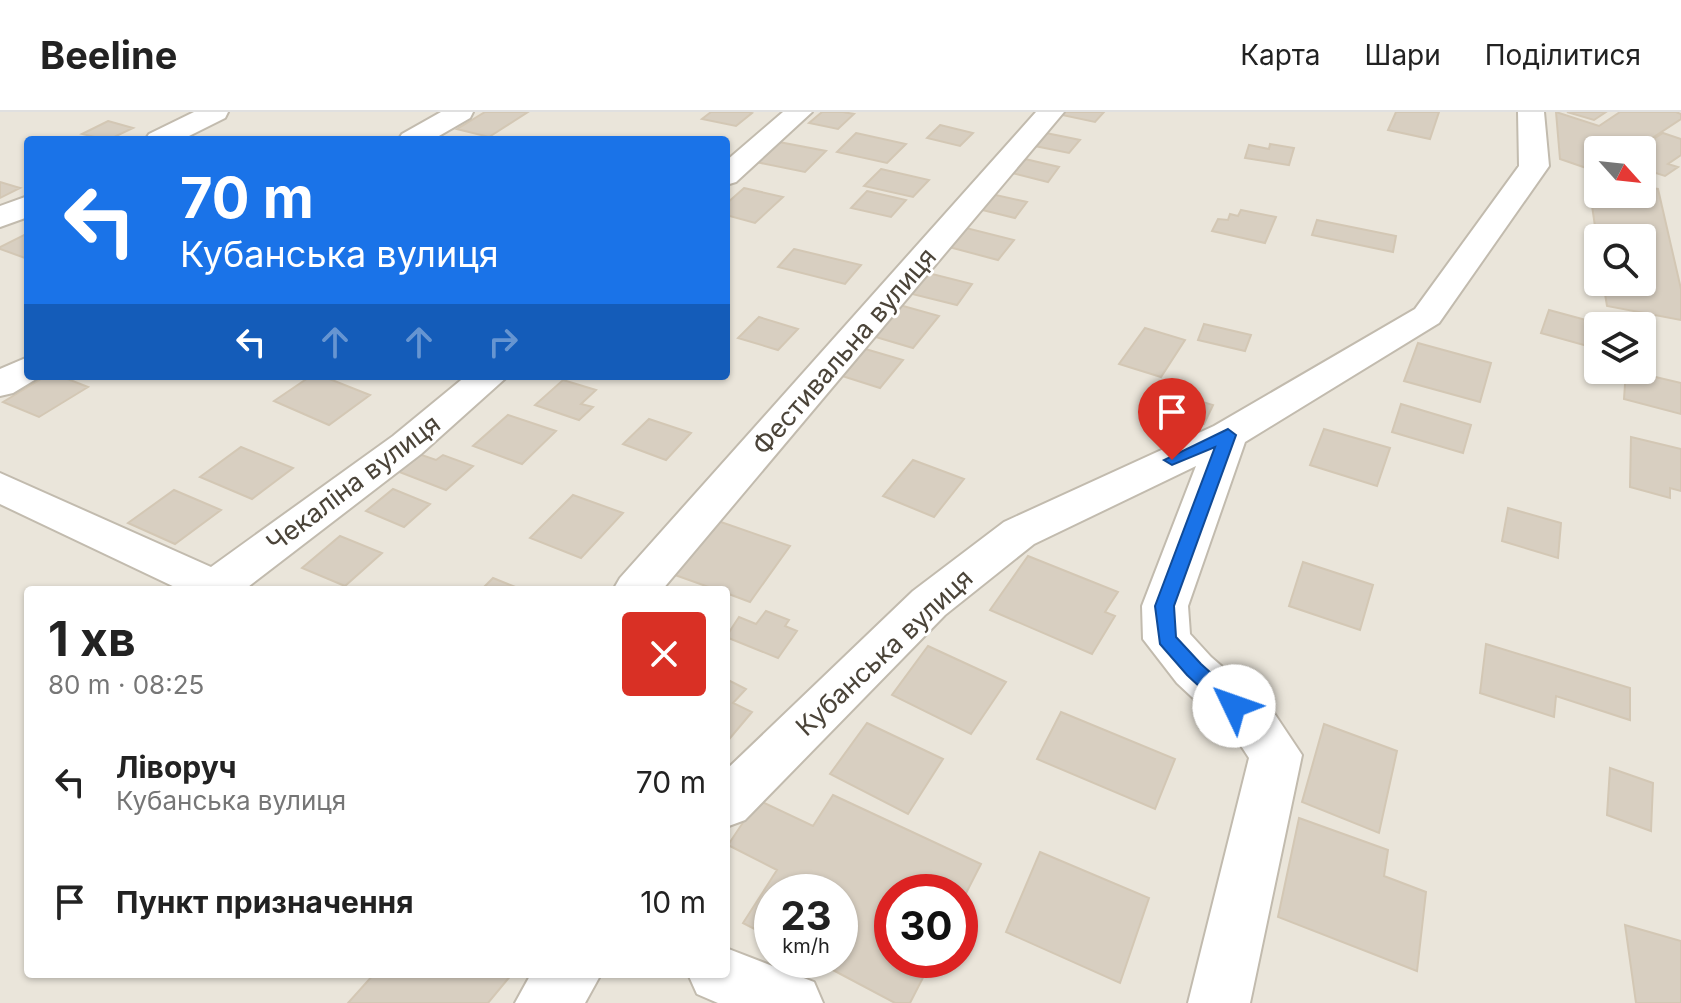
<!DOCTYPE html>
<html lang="uk">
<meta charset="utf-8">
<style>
:root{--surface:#fff;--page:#f2f2f2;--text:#222;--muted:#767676;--line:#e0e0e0}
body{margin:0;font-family:Inter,sans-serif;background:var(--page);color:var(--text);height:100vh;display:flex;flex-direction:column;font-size:30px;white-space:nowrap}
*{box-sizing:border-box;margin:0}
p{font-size:26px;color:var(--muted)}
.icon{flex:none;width:44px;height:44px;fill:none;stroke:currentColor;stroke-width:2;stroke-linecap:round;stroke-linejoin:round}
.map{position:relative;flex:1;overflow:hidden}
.side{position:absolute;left:24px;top:474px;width:706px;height:392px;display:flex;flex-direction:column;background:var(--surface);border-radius:8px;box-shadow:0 2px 6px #0004}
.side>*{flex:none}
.top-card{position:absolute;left:24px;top:24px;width:706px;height:244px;border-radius:8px;box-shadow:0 2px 6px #0004;background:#1a73e8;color:#fff;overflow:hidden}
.needle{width:52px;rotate:117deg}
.tools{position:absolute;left:1584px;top:24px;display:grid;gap:16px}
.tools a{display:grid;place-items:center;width:72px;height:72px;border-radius:8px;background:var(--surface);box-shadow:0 2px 6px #0004;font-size:40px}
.speed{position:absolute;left:754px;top:762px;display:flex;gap:16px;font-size:40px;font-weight:700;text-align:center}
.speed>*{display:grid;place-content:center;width:104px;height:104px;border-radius:50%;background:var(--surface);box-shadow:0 2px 6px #0004;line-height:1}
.speed small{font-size:20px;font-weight:400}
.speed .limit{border:12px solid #d22;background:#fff;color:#111}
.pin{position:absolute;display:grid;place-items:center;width:68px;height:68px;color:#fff;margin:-82px -34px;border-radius:50% 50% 50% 0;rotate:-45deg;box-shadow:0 0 8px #0007}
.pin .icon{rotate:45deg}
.me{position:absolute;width:88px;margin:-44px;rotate:312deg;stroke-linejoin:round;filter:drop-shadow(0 0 6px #0008)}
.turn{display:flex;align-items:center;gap:28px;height:168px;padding:0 24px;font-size:36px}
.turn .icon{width:104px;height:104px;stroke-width:2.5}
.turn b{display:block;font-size:56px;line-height:68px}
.lanes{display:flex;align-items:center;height:76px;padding:0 24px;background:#0003;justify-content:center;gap:40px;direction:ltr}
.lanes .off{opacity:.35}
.round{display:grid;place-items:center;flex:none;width:84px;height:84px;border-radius:8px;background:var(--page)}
.overview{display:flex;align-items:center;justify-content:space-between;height:136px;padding:0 24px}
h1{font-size:48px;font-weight:700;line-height:60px}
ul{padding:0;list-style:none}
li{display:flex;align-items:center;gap:24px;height:120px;padding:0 24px}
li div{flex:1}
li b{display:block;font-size:30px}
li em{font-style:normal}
header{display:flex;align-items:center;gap:48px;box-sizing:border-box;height:112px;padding:0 40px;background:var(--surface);border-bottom:2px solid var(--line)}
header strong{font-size:38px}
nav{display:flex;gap:44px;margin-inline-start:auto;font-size:28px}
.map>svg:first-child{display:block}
.residential{fill:#eae5da;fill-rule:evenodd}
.building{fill:#d8cfc1;stroke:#d3c7b4;stroke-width:2}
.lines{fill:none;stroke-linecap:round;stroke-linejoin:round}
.minor-casing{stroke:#c2bbae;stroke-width:4}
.minor{fill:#fff;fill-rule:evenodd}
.route{fill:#1a73e8;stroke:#114b97;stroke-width:2}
.labels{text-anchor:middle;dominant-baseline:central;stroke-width:6;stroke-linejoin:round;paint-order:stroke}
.street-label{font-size:26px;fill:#4b4439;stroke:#fff}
</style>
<header>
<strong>Beeline</strong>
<nav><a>Карта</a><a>Шари</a><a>Поділитися</a></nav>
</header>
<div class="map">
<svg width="1681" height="891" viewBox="0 0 1681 891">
<rect width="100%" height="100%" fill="#f6f3ec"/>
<!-- residential -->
<path class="residential" d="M0,0H1681V891H0ZM28,28H726V264H28ZM1598,38H1642V82H1598ZM1598,126H1642V170H1598ZM1598,214H1642V258H1598ZM28,478H726V862H28ZM772,780H840V848H772ZM892,780H960V848H892Z"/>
<!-- building -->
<path class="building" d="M485,0H528L489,25L457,17Z
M711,0H749L752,1L736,14L702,7Z
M822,0H843L854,2L838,17L809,11Z
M1065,0H1104L1095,10L1062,3Z
M1396,0H1439L1430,27L1388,18Z
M1556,0L1599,14L1620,0H1676L1681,2V7L1634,38H1598V60L1560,47Z
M1567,0H1606L1594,8Z
M108,9L133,16L108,28L82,22Z
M940,13L973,21L960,34L927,26Z
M856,21L906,32L887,51L837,40Z
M1046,21L1080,28L1069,41L1035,34Z
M1663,21L1681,27V43L1668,52L1678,55L1665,64L1656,61L1642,70V38H1636Z
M779,30L826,39L805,60L756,50Z
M1270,32L1294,36L1289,53L1245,46L1249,33L1269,37Z
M1025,47L1059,55L1048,70L1012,61Z
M881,57L929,68L913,85L864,74Z
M1588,66L1598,68V82H1642V75L1658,77L1681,177V208L1607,194L1603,170H1642V126H1598V135Z
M0,70L20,76L0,86Z
M744,76L783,85L755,111L726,103V92Z
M867,79L906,88L891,105L851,96Z
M991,82L1027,90L1015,106L978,97Z
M1241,98L1276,105L1265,131L1212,119L1218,107L1228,108L1230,102L1238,104Z
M1317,108L1396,124L1393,140L1312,123Z
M962,115L1014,128L998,148L945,134Z
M28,121V147L0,137V135Z
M794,137L861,153L845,172L778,155Z
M928,161L972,172L957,193L912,182Z
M896,192L939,204L913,236L869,223Z
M1549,198L1608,214H1598V237L1541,221Z
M759,205L798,217L778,238L738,226Z
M1204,212L1251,223L1245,239L1198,228Z
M1145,216L1185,228L1161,265L1119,252Z
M1418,231L1491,251L1480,290L1404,269Z
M862,236L903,248L880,276L839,263Z
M1626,258L1681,271V302L1624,287Z
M46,264H60L88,275L39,305L3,290Z
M311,264H322L370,283L329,313L274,289Z
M563,268L596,278L581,292L593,295L579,308L535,293Z
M1163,278L1213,293L1204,312L1153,297Z
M1401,292L1471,313L1463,341L1392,320Z
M508,303L556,319L522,352L473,334Z
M649,307L691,321L666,348L623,332Z
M1324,317L1390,336L1377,374L1310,353Z
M1631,325L1681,337V379L1670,376V386L1630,375Z
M241,335L293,356L252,387L200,365Z
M410,339L436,348L443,343L473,354L446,378L389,356Z
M913,348L964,367L934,405L883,384Z
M393,377L430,392L404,415L366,399Z
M174,378L221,398L175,432L128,411Z
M573,383L623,401L581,446L530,426Z
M1508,396L1561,411L1558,446L1502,429Z
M718,409L790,434L750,490L726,481V478H717L675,463Z
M340,424L382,441L345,474L302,456Z
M1028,444L1118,480L1105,500L1115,504L1092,542L990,498Z
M1303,450L1373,473L1360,518L1289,494Z
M493,466L523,478H481Z
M766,499L789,508L785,514L797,519L778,546L726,525L739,505L756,512Z
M1486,532L1630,576V608L1556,584L1554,605L1480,581Z
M928,534L1006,570L971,622L892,583Z
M726,567L746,577L733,591L752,600L726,631Z
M1061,600L1175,647L1155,697L1037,647Z
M867,611L943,647L908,702L830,662Z
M1324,612L1397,639L1379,721L1302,690Z
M1610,656L1653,671L1651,719L1607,703Z
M833,683L981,752L960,793V780H892V848H932L910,891H895L814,848H840V780H772V826L743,811L777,758L728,733L758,688L813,714Z
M1299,706L1388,738L1384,764L1426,780L1417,859L1278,805Z
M1040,740L1149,786L1120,871L1006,820Z
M1625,813L1681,829V891H1636Z
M374,862H512L488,891H348Z"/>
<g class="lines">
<!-- minor casing -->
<g class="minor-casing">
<path id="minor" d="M194,0H228L225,6L181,28H145L149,22Z
M441,0H473L470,6L432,28H398L402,22Z
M783,0H812L736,70L726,73V49Z
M1036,0H1064L662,478H613L620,466Z
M1518,0H1544L1549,54L1439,211L1245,330L1188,494L1190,522L1211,545L1272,598L1302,643L1250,891H1188L1249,646L1236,626L1177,571L1143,527L1142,494L1196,354L1034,432L945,503L745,708L726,715V658L913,479L1004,410L1214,314L1415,197L1519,54Z
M28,84V105L0,115V94Z
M28,245V264H41L13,281L0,284V257Z
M466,264H508L421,342L244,478H181L0,392V361L211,455L393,324Z
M726,836L814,870L823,891H718L697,882L688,862H726Z
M531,862H601L585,891H515Z"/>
</g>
<!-- minor -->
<use href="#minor" class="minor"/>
</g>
<!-- route -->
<path class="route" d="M1228,317L1236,323L1174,494L1176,525L1201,552L1241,588L1244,594L1241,600L1234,602L1227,600L1187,563L1160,532L1155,494L1215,335L1172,353L1164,348Z"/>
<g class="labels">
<!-- street labels -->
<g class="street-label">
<text transform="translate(844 239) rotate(-49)">Фестивальна вулиця</text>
<text transform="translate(353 371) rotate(-37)">Чекаліна вулиця</text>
<text transform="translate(884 540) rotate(-43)">Кубанська вулиця</text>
</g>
</g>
</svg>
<div class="tools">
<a><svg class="needle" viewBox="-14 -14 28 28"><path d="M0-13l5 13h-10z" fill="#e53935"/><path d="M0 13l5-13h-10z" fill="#767676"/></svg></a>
<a><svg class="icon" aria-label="search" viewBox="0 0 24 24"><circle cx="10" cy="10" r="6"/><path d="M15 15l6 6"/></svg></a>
<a><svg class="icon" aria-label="layers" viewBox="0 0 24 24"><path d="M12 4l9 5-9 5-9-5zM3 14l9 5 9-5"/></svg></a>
</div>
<div class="speed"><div>23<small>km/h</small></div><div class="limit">30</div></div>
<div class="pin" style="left:1172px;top:348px;background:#d93025"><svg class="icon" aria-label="arrive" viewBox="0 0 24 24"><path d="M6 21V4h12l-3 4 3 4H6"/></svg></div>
<svg class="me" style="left:1234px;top:594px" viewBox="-20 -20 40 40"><circle r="19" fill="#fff"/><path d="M0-13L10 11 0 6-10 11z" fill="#1a73e8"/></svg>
<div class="top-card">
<div class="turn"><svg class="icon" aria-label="left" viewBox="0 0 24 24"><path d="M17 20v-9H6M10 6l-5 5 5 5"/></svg><div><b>70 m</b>Кубанська вулиця</div></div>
<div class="lanes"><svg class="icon" aria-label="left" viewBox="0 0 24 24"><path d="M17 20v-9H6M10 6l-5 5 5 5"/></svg><svg class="icon off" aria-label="ahead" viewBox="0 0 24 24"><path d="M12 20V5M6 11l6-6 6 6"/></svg><svg class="icon off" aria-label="ahead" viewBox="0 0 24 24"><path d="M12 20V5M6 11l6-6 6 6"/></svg><svg class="icon off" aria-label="right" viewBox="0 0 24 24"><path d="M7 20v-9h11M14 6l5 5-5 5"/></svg></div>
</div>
<section class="side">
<div class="overview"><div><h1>1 хв</h1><p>80 m · 08:25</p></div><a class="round" style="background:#d93025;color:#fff"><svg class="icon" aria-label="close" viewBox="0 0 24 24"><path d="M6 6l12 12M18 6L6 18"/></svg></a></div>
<ul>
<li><svg class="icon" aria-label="left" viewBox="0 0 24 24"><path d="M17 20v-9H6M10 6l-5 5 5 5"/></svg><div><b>Ліворуч</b><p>Кубанська вулиця</p></div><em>70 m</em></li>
<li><svg class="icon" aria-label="arrive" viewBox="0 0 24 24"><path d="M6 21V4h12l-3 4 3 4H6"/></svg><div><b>Пункт призначення</b></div><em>10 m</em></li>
</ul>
</section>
</div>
